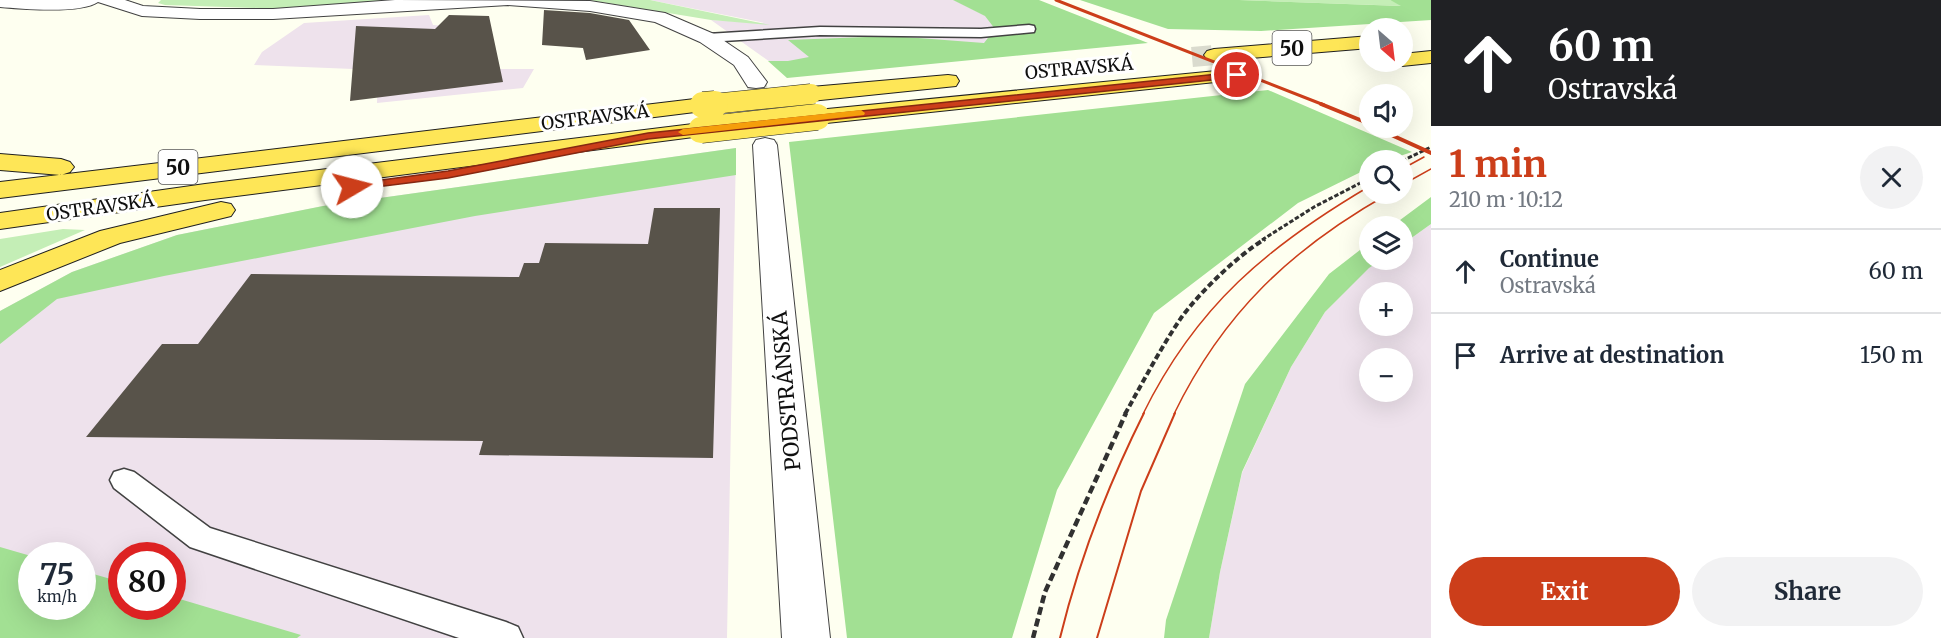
<!DOCTYPE html>
<meta charset="utf-8">
<style>
:root{--surface:#fff;--page:#f2f2f3;--text:#1f2937;--muted:#747a83;--line:#e0e1e3;--accent:#cc3e1a}
body{margin:0;font-family:Merriweather,serif;background:var(--page);color:var(--text);height:100vh;display:flex;flex-direction:column;font-size:22px;white-space:nowrap}
*{box-sizing:border-box;margin:0}
p{font-size:20px;color:var(--muted)}
.icon{flex:none;width:33px;height:33px;fill:none;stroke:currentColor;stroke-width:2;stroke-linecap:round;stroke-linejoin:round}
.map{position:relative;flex:1;overflow:hidden}
.panel{display:flex;flex-direction:column;background:var(--surface);width:510px}
.panel>*{flex:none}
.hud{background:#202124;color:#fff;overflow:hidden}
.needle{width:39px;rotate:152deg}
.controls{position:absolute;left:1359px;top:18px;display:grid;gap:12px}
.controls a{display:grid;place-items:center;width:54px;height:54px;border-radius:50%;background:var(--surface);box-shadow:0 6px 24px #0002;font-size:30px}
.speed{position:absolute;left:18px;top:542px;display:flex;gap:12px;font-size:30px;font-weight:700;text-align:center}
.speed>*{display:grid;place-content:center;width:78px;height:78px;border-radius:50%;background:var(--surface);box-shadow:0 6px 24px #0002;line-height:1}
.speed small{font-size:15px;font-weight:400}
.speed .limit{border:9px solid #d22;background:#fff;color:#111}
.pin{position:absolute;display:grid;place-items:center;width:51px;height:51px;color:#fff;margin:-26px;border:3px solid #fff;border-radius:50%;box-shadow:0 2px 6px #0007}
.me{position:absolute;width:66px;margin:-33px;rotate:82deg;stroke-linejoin:round;filter:drop-shadow(0 0 4px #0008)}
.turn{display:flex;align-items:center;gap:21px;height:126px;padding:0 18px;font-size:27px}
.turn .icon{width:78px;height:78px;stroke-width:2.5}
.turn b{display:block;font-size:42px;line-height:51px}
.round{display:grid;place-items:center;flex:none;width:63px;height:63px;border-radius:32px;background:var(--page)}
.headline{display:flex;align-items:center;justify-content:space-between;height:102px;padding:0 18px}
h1{font-size:36px;font-weight:700;line-height:45px;color:var(--accent)}
.cta{display:flex;gap:12px;margin-top:auto;padding:12px 18px}
.cta a{flex:1;height:69px;border-radius:36px;background:var(--accent);color:#fff;font-size:24px;font-weight:700;line-height:69px;text-align:center}
.cta a+a{background:var(--page);color:var(--text)}
ul{padding:0;list-style:none}
li{display:flex;align-items:center;gap:18px;height:84px;padding:0 18px;border-top:2px solid var(--line)}
li div{flex:1}
li b{display:block;font-size:22px}
li em{font-style:normal}
main{display:flex;flex:1;min-height:0}
.map>svg:first-child{display:block}
.industrial{fill:#eee2ec;fill-rule:evenodd}
.green{fill:#c4eeb6}
.forest{fill:#a2e093}
.building{fill:#58534a}
.lines{fill:none;stroke-linecap:round;stroke-linejoin:round}
.minor-tunnel-far1{stroke:#dadbce;stroke-width:20;stroke-dasharray:20 10;stroke-linecap:butt}
.minor-tunnel{stroke:#dadbce;stroke-width:26;stroke-dasharray:26 13;stroke-linecap:butt}
.trunk-tunnel{stroke:#dadbce;stroke-width:20;stroke-dasharray:20 10;stroke-linecap:butt}
.service-casing{stroke:#424242;stroke-width:3}
.minor-casing{stroke:#424242;stroke-width:2}
.trunk-casing{stroke:#202020;stroke-width:2}
.path-far2{stroke:#313131;stroke-width:3;stroke-dasharray:4.5 2;stroke-linecap:butt}
.path-far1{stroke:#313131;stroke-width:4;stroke-dasharray:6 3;stroke-linecap:butt}
.path{stroke:#313131;stroke-width:4.5;stroke-dasharray:8 4;stroke-linecap:butt}
.service{fill:#fff;fill-rule:evenodd}
.minor{fill:#fff;fill-rule:evenodd}
.trunk{fill:#fee657;fill-rule:evenodd}
.tram-far1{stroke:#cc3e1a;stroke-width:1.5}
.tram{stroke:#cc3e1a;stroke-width:2}
.rail-far1{stroke:#cc3e1a;stroke-width:3}
.rail{stroke:#cc3e1a;stroke-width:4}
.trunk-bridge-far1-casing{stroke:#202020;stroke-width:21;stroke-linecap:butt}
.trunk-bridge-casing{stroke:#202020;stroke-width:27;stroke-linecap:butt}
.trunk-bridge-far1{stroke:#fee657;stroke-width:20}
.trunk-bridge{stroke:#fee657;stroke-width:26}
.route{fill:#cc3e1a;stroke:#852811;stroke-width:1.5}
.slow{fill:#f59e0b}
.labels{text-anchor:middle;dominant-baseline:central;stroke-width:6;stroke-linejoin:round;paint-order:stroke}
.far-street-label{font-size:18px;fill:#0f0f0f;stroke:#fff}
.shield{fill:#fff;stroke:#575757;stroke-width:1.5}
.shield-label{font-size:20px;font-weight:bold;fill:#0f0f0f}
.street-label{font-size:21px;fill:#0f0f0f;stroke:#fff}
</style>
<main>
<div class="map">
<svg width="1431" height="638" viewBox="0 0 1431 638">
<rect width="100%" height="100%" fill="#fefff0"/>
<!-- industrial -->
<path class="industrial" d="M650,0H954L1049,47L780,69L711,20L765,23Z
M429,15L433,25L481,28L442,69H534L523,88L377,103L378,70L254,65L262,52L304,23Z
M736,148L727,638H0V311L72,272L177,235L323,206ZM32,555H82V606H32ZM122,555H172V606H122Z
M1431,224V638H1209L1220,572L1242,473L1291,367L1325,312L1369,267L1381,260H1402L1403,244ZM1370,292H1402V326H1370ZM1370,358H1402V392H1370Z"/>
<!-- green -->
<path class="green" d="M161,0H401L289,9L165,5L158,3Z
M589,0H650L770,25L711,20Z
M1239,0H1390L1403,6Z
M63,229L85,230L0,267V239Z"/>
<!-- forest -->
<path class="forest" d="M953,0H1039L1148,43L787,78L768,61H788L809,57L788,40L892,36L984,43L995,29L985,16Z
M1080,0H1239L1401,6L1390,0H1431V20L1261,31L1168,29Z
M1268,90L1412,152L1388,160H1370L1369,168L1298,203L1154,313L1057,490L1012,638H847L789,142Z
M736,148V175L475,216L164,276L57,299L0,344V311L72,272L177,235L323,206Z
M1431,197V224L1403,244L1402,226H1392Z
M1369,243L1370,260H1381L1369,268L1325,312L1291,367L1242,472L1220,572L1209,638H1164L1166,620L1245,384L1329,274Z
M0,547L31,556L32,606H82L83,571L121,582L122,606H172L173,597L301,635L297,638H0Z"/>
<!-- building -->
<path class="building" d="M544,10L590,13L629,20L650,50L586,60L583,48L542,45Z
M449,15L489,16L503,82L350,101L356,26L435,29Z
M654,208H720L713,458L479,455L483,441L86,437L162,344H198L251,274L519,277L524,263H539L545,243L648,244Z"/>
<g class="lines">
<!-- minor-tunnel-far1 -->
<path class="minor-tunnel-far1" d="M756,82L761,105"/>
<!-- minor-tunnel -->
<path class="minor-tunnel" d="M761,104L765,145"/>
<!-- trunk-tunnel -->
<path class="trunk-tunnel" d="M1192,57L1214,55
M1237,75L1260,73"/>
<!-- service casing -->
<g class="service-casing">
<path id="service" d="M1029,25L1034,26L1035,29L1034,32L981,37L820,35L707,42L700,38L707,34L820,27L981,29Z
M124,469L134,472L210,528L506,622L518,627L523,638H459L190,547L114,488L110,480L114,472Z"/>
</g>
<!-- minor casing -->
<g class="minor-casing">
<path id="minor" d="M0,0H125L143,6L200,9H273L395,0L590,1L665,13L714,34L748,57L767,82L764,87L756,88L748,87L734,65L700,42L655,22L590,11L508,5L273,19H200L142,16L98,2C81,14 23,9 0,7Z
M765,138L774,140L777,145L830,638H782L753,145L756,140Z"/>
</g>
<!-- trunk casing -->
<g class="trunk-casing">
<path id="trunk" d="M1370,36V48L1214,61L1207,59L1204,55L1207,51L1214,49Z
M1431,51V63L1402,66L1393,62H1402V54Z
M1237,69L1244,71L1248,75L1244,79L817,124L809,122L805,117L809,112L817,110Z
M948,75L956,76L959,81L956,86L811,101L803,99L800,94L803,89L811,87Z
M703,98L711,100L714,105L711,110L0,198V182Z
M701,123L709,125L713,130L709,135L205,200L0,229V213L205,184Z
M0,154L61,159L70,162L74,167L70,172L61,175L0,170Z
M221,202L231,204L235,210L231,216L120,243L0,291V270L100,231Z"/>
</g>
<!-- path-far2 -->
<path class="path-far2" d="M1402,161L1431,147
M1262,240L1314,207L1370,178"/>
<!-- path-far1 -->
<path class="path-far1" d="M1125,414C1143,382 1160,349 1181,318C1199,293 1238,255 1265,239"/>
<!-- path -->
<path class="path" d="M1033,638L1045,592L1126,413"/>
<!-- service -->
<use href="#service" class="service"/>
<!-- minor -->
<use href="#minor" class="minor"/>
<!-- trunk -->
<use href="#trunk" class="trunk"/>
<!-- tram-far1 -->
<path class="tram-far1" d="M1402,169L1424,157
M1402,185L1431,169
M1143,414C1196,306 1268,246 1370,186
M1174,414C1223,313 1291,249 1388,194"/>
<!-- tram -->
<path class="tram" d="M1060,638C1079,560 1108,485 1144,413
M1097,638L1141,491L1175,413"/>
<!-- rail-far1 -->
<path class="rail-far1" d="M1056,0L1324,105"/>
<!-- rail -->
<path class="rail" d="M1321,104L1370,124
M1376,128L1431,153"/>
<!-- trunk-bridge-far1 casing -->
<g class="trunk-bridge-far1-casing">
<path id="trunk-bridge-far1" d="M703,105L811,94"/>
</g>
<!-- trunk-bridge casing -->
<g class="trunk-bridge-casing">
<path id="trunk-bridge" d="M703,105L715,104
M701,130L817,117"/>
</g>
<!-- trunk-bridge-far1 -->
<use href="#trunk-bridge-far1" class="trunk-bridge-far1"/>
<!-- trunk-bridge -->
<use href="#trunk-bridge" class="trunk-bridge"/>
</g>
<!-- route -->
<path class="route" d="M1237,72L1241,75L1240,77L648,139L448,178L352,190L347,187L352,184L448,171L648,133Z"/>
<!-- slow -->
<path class="slow" d="M861,110L865,113L864,115L683,135L678,132L683,129Z"/>
<g class="labels">
<!-- far-street labels -->
<g class="far-street-label">
<text transform="translate(1079 68) rotate(-5)">OSTRAVSKÁ</text>
<text transform="translate(595 117) rotate(-7)">OSTRAVSKÁ</text>
<text transform="translate(100 207) rotate(-8)">OSTRAVSKÁ</text>
</g>
<!-- shield labels -->
<g class="shield">
<rect x="1272.5" y="31" width="39" height="34" rx="4.5"/>
<rect x="158.5" y="150" width="39" height="34" rx="4.5"/>
</g>
<g class="shield-label">
<text x="1292" y="48">50</text>
<text x="178" y="167">50</text>
</g>
<!-- street labels -->
<g class="street-label">
<text transform="translate(786 391) rotate(-95)">PODSTRÁNSKÁ</text>
</g>
</g>
</svg>
<div class="controls">
<a><svg class="needle" viewBox="-14 -14 28 28"><path d="M0-13l5 13h-10z" fill="#e53935"/><path d="M0 13l5-13h-10z" fill="#747a83"/></svg></a>
<a><svg class="icon" aria-label="sound" viewBox="0 0 24 24"><path d="M4 9h4l5-4v14l-5-4H4zM17 9q2 3 0 6"/></svg></a>
<a><svg class="icon" aria-label="search" viewBox="0 0 24 24"><circle cx="10" cy="10" r="6"/><path d="M15 15l6 6"/></svg></a>
<a><svg class="icon" aria-label="layers" viewBox="0 0 24 24"><path d="M12 4l9 5-9 5-9-5zM3 14l9 5 9-5"/></svg></a>
<a>+</a>
<a>−</a>
</div>
<div class="speed"><div>75<small>km/h</small></div><div class="limit">80</div></div>
<div class="pin" style="left:1237px;top:75px;background:#d93025"><svg class="icon" aria-label="arrive" viewBox="0 0 24 24"><path d="M6 21V4h12l-3 4 3 4H6"/></svg></div>
<svg class="me" style="left:352px;top:187px" viewBox="-20 -20 40 40"><circle r="19" fill="#fff"/><path d="M0-13L10 11 0 6-10 11z" fill="#cc3e1a"/></svg>
</div>
<section class="panel">
<div class="hud">
<div class="turn"><svg class="icon" aria-label="ahead" viewBox="0 0 24 24"><path d="M12 20V5M6 11l6-6 6 6"/></svg><div><b>60 m</b>Ostravská</div></div>
</div>
<div class="headline"><div><h1>1 min</h1><p>210 m · 10:12</p></div><a class="round"><svg class="icon" aria-label="close" viewBox="0 0 24 24"><path d="M6 6l12 12M18 6L6 18"/></svg></a></div>
<ul>
<li><svg class="icon" aria-label="ahead" viewBox="0 0 24 24"><path d="M12 20V5M6 11l6-6 6 6"/></svg><div><b>Continue</b><p>Ostravská</p></div><em>60 m</em></li>
<li><svg class="icon" aria-label="arrive" viewBox="0 0 24 24"><path d="M6 21V4h12l-3 4 3 4H6"/></svg><div><b>Arrive at destination</b></div><em>150 m</em></li>
</ul>
<div class="cta"><a>Exit</a><a>Share</a></div>
</section>
</main>
